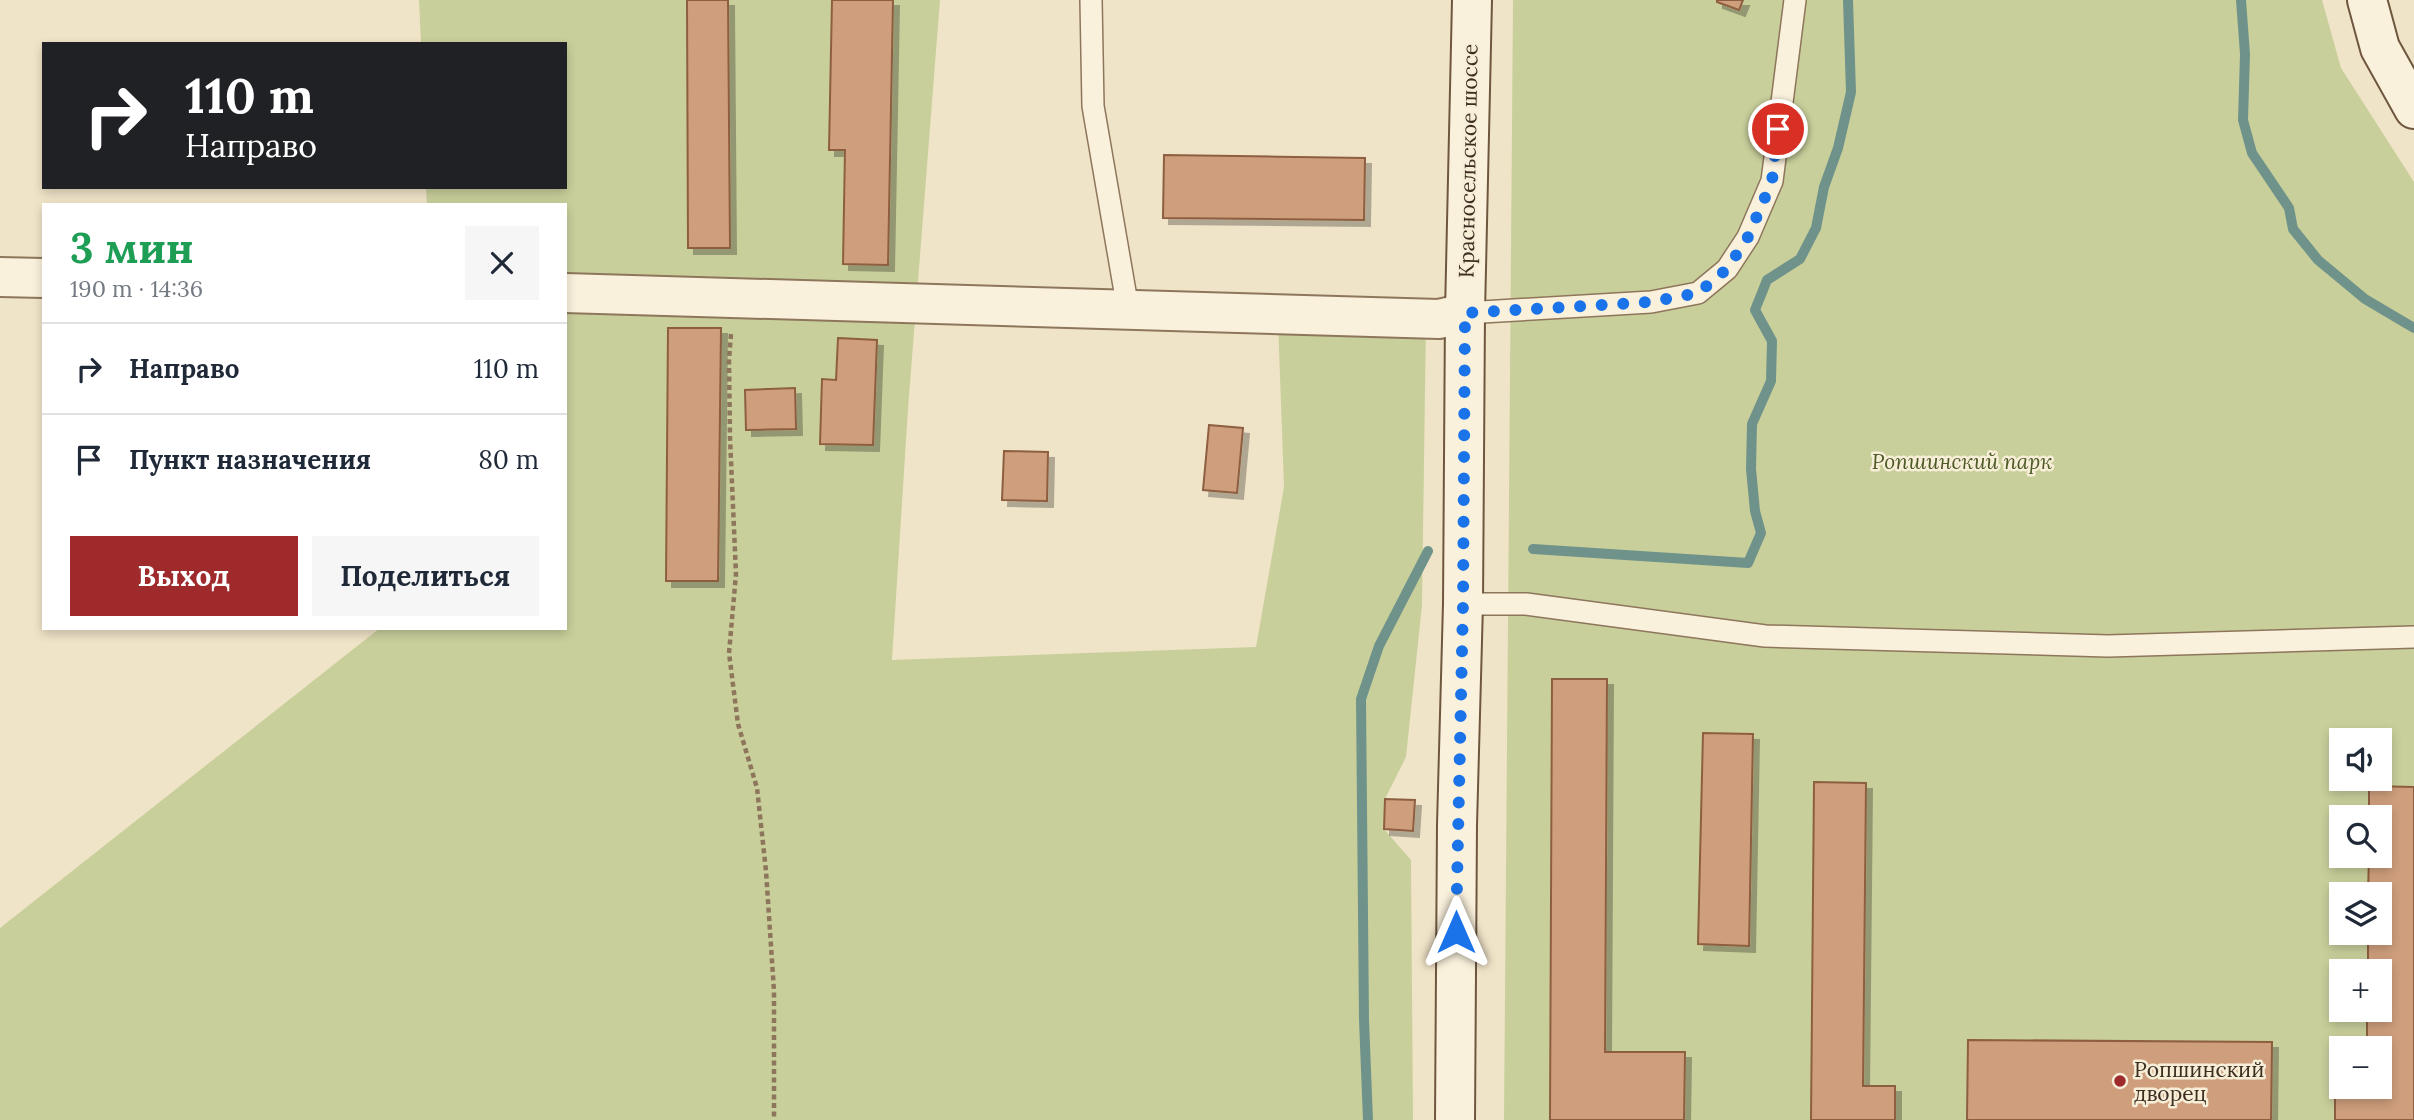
<!DOCTYPE html>
<html lang="ru">
<meta charset="utf-8">
<style>
:root{--surface:#fff;--page:#f6f6f7;--text:#1f2937;--muted:#747a83;--line:#e0e1e3;--accent:#9e2a2b}
body{margin:0;font-family:Lora,serif;background:var(--page);color:var(--text);height:100vh;display:flex;flex-direction:column;font-size:26px;white-space:nowrap}
*{box-sizing:border-box;margin:0}
p{font-size:23px;color:var(--muted)}
.icon{flex:none;width:38px;height:38px;fill:none;stroke:currentColor;stroke-width:2;stroke-linecap:round;stroke-linejoin:round}
.map{position:relative;flex:1;overflow:hidden}
.details{position:absolute;left:42px;top:203px;width:525px;height:427px;display:flex;flex-direction:column;background:var(--surface);border-radius:0px;box-shadow:0 4px 10px #0003}
.details>*{flex:none}
.guide{position:absolute;left:42px;top:42px;width:525px;height:147px;border-radius:0px;box-shadow:0 4px 10px #0003;background:#202124;color:#fff;overflow:hidden}
.tools{position:absolute;left:2329px;top:728px;display:grid;gap:14px}
.tools a{display:grid;place-items:center;width:63px;height:63px;border-radius:0px;background:var(--surface);box-shadow:0 4px 10px #0003;font-size:35px}
.pin{position:absolute;display:grid;place-items:center;width:60px;height:60px;color:#fff;margin:-30px;border:4px solid #fff;border-radius:50%;box-shadow:0 2px 7px #0007}
.me{position:absolute;width:77px;margin:-38px;rotate:0deg;stroke-linejoin:round;filter:drop-shadow(0 0 5px #0008)}
.turn{display:flex;align-items:center;gap:24px;height:147px;padding:0 28px;font-size:32px}
.turn .icon{width:91px;height:91px;stroke-width:2.5}
.turn b{display:block;font-size:49px;line-height:60px}
.round{display:grid;place-items:center;flex:none;width:74px;height:74px;border-radius:0px;background:var(--page)}
.head{display:flex;align-items:center;justify-content:space-between;height:119px;padding:0 28px}
h1{font-size:42px;font-weight:800;line-height:52px;color:#1e9e55}
.cta{display:flex;gap:14px;margin-top:auto;padding:14px 28px}
.cta a{flex:1;height:80px;border-radius:0px;background:var(--accent);color:#fff;font-size:28px;font-weight:800;line-height:80px;text-align:center}
.cta a+a{background:var(--page);color:var(--text)}
ul{padding:0;list-style:none}
li{display:flex;align-items:center;gap:21px;height:91px;padding:0 28px;border-top:2px solid var(--line)}
li div{flex:1}
li b{display:block;font-size:26px}
li em{font-style:normal}
.map>svg:first-child{display:block}
.green{fill:#c9cf9b;fill-rule:evenodd}
.lines{fill:none;stroke-linecap:round;stroke-linejoin:round}
.stream{stroke:#6f938a;stroke-width:10}
.building{fill:#cf9f7d;stroke:#8d5f41;stroke-width:2;filter:url(#shadow)}
.service-casing{stroke:#8d765c;stroke-width:24}
.minor-casing{stroke:#8d765c;stroke-width:42}
.secondary-casing{stroke:#6f573f;stroke-width:42}
.path{stroke:#8d765c;stroke-width:4.5;stroke-dasharray:5 3.5;stroke-linecap:butt}
.service{stroke:#faf1dc;stroke-width:21}
.minor{stroke:#faf1dc;stroke-width:38}
.secondary{stroke:#faf1dc;stroke-width:38}
.route{stroke:#1a73e8;stroke-width:12;stroke-dasharray:0 21.6}
.poi-dot{fill:#9e2a2b;stroke:#f7eed8;stroke-width:2.5}
.labels{text-anchor:middle;dominant-baseline:central;stroke-width:5;stroke-linejoin:round;paint-order:stroke}
.street-label{font-size:21px;fill:#3d2e20;stroke:#f7eed8}
.park-label{font-size:21px;font-style:italic;fill:#4d5a26;stroke:#f7eed8}
.poi-label{font-size:21px;fill:#3d2e20;stroke:#f7eed8;text-anchor:start}
</style>
<div class="map">
<svg width="2414" height="1120" viewBox="0 0 2414 1120">
<defs>
<filter id="shadow"><feDropShadow dx="6" dy="6" stdDeviation="0" flood-color="#0004"/></filter>
</defs>
<rect width="100%" height="100%" fill="#f0e4c8"/>
<!-- green -->
<path class="green" d="M419,0H940L908,409L892,660L1256,647L1284,487L1278,321H1426L1422,605L1406,757L1385,799L1384,829L1411,860L1413,1120H0V928L380,628H565V205H427L426,187H565V44H421Z
M1513,0H2322L2341,68L2414,182V1120H1504ZM2342,740H2380V779H2342ZM2342,817H2380V856H2342ZM2342,894H2380V933H2342ZM2342,971H2380V1010H2342ZM2342,1048H2380V1087H2342Z"/>
<g class="lines">
<!-- stream -->
<path class="stream" d="M2241,0L2245,54L2243,120L2252,153L2289,208L2293,229L2318,260L2365,299L2414,328
M1533,549L1748,563L1761,533L1755,511L1751,469L1752,424L1771,381L1772,341L1755,310L1767,280L1800,259L1816,228L1824,187L1838,148L1851,92L1848,0
M1368,1120L1364,1020L1361,699L1379,646L1428,551"/>
</g>
<!-- building -->
<path class="building" d="M687,0H728L730,248H688Z
M832,0H893L888,265L843,264L845,150H829Z
M1717,0H1743L1739,10L1717,2Z
M1164,155L1365,158L1364,220L1163,218Z
M668,328H721L718,581H666Z
M838,338L877,340L873,445L820,444L822,379L836,380Z
M795,388L796,429L746,430L745,390Z
M1209,425L1243,428L1237,493L1203,490Z
M1004,451L1048,452L1047,501L1002,500Z
M1552,679H1607L1605,1052H1685L1684,1120H1550Z
M1703,733L1753,734L1749,946L1698,944Z
M1814,782L1866,783L1863,1086H1895V1120H1811Z
M2369,786L2414,787V1120H2335V1089L2380,1087V1048H2367V1010H2380V971H2368V933H2380V894H2368L2369,856H2380V817H2369Z
M1385,799L1415,800L1413,831L1384,829Z
M1968,1040L2272,1042L2271,1120H1967Z"/>
<g class="lines">
<!-- service casing -->
<g class="service-casing">
<path id="service" d="M1091,0L1093,106L1128,309
M1465,313L1651,302L1698,293L1727,269L1748,237L1772,181L1795,0
M1463,604H1526L1765,636L2108,646L2414,637"/>
</g>
<!-- minor casing -->
<g class="minor-casing">
<path id="minor" d="M0,277L44,278
M565,293L1439,319L1465,313"/>
</g>
<!-- secondary casing -->
<g class="secondary-casing">
<path id="secondary" d="M2367,0L2380,48L2414,109
M1455,1120L1457,825L1463,604L1465,313L1472,0"/>
</g>
<!-- path -->
<path class="path" d="M731,334L729,360L730,438L736,574L729,653L738,724L757,788L766,871L774,991V1120"/>
<!-- service -->
<use href="#service" class="service"/>
<!-- minor -->
<use href="#minor" class="minor"/>
<!-- secondary -->
<use href="#secondary" class="secondary"/>
</g>
<g class="lines">
<!-- route -->
<path class="route" d="M1456,932L1463,604L1465,313L1651,302L1698,293L1727,269L1748,237L1772,181L1778,129"/>
</g>
<!-- markers -->
<circle class="poi-dot" cx="2120" cy="1081" r="7"/>
<g class="labels">
<!-- street labels -->
<g class="street-label">
<text transform="translate(1468 161) rotate(-89)">Красносельское шоссе</text>
</g>
<!-- park labels -->
<g class="park-label">
<text x="1962" y="461">Ропшинский парк</text>
</g>
<!-- poi labels -->
<g class="poi-label">
<text x="2134" y="1069">Ропшинский<tspan x="2134" dy="24">дворец</tspan></text>
</g>
</g>
</svg>
<div class="tools">
<a><svg class="icon" aria-label="sound" viewBox="0 0 24 24"><path d="M4 9h4l5-4v14l-5-4H4zM17 9q2 3 0 6"/></svg></a>
<a><svg class="icon" aria-label="search" viewBox="0 0 24 24"><circle cx="10" cy="10" r="6"/><path d="M15 15l6 6"/></svg></a>
<a><svg class="icon" aria-label="layers" viewBox="0 0 24 24"><path d="M12 4l9 5-9 5-9-5zM3 14l9 5 9-5"/></svg></a>
<a>+</a>
<a>−</a>
</div>
<div class="pin" style="left:1778px;top:129px;background:#d93025"><svg class="icon" aria-label="arrive" viewBox="0 0 24 24"><path d="M6 21V4h12l-3 4 3 4H6"/></svg></div>
<svg class="me" style="left:1456px;top:932px" viewBox="-20 -20 40 40"><path d="M0-17L14 15 0 8-14 15z" fill="#1a73e8" stroke="#fff" stroke-width="4"/></svg>
<div class="guide">
<div class="turn"><svg class="icon" aria-label="right" viewBox="0 0 24 24"><path d="M7 20v-9h11M14 6l5 5-5 5"/></svg><div><b>110 m</b>Направо</div></div>
</div>
<section class="details">
<div class="head"><div><h1>3 мин</h1><p>190 m · 14:36</p></div><a class="round"><svg class="icon" aria-label="close" viewBox="0 0 24 24"><path d="M6 6l12 12M18 6L6 18"/></svg></a></div>
<ul>
<li><svg class="icon" aria-label="right" viewBox="0 0 24 24"><path d="M7 20v-9h11M14 6l5 5-5 5"/></svg><div><b>Направо</b></div><em>110 m</em></li>
<li><svg class="icon" aria-label="arrive" viewBox="0 0 24 24"><path d="M6 21V4h12l-3 4 3 4H6"/></svg><div><b>Пункт назначения</b></div><em>80 m</em></li>
</ul>
<div class="cta"><a>Выход</a><a>Поделиться</a></div>
</section>
</div>
